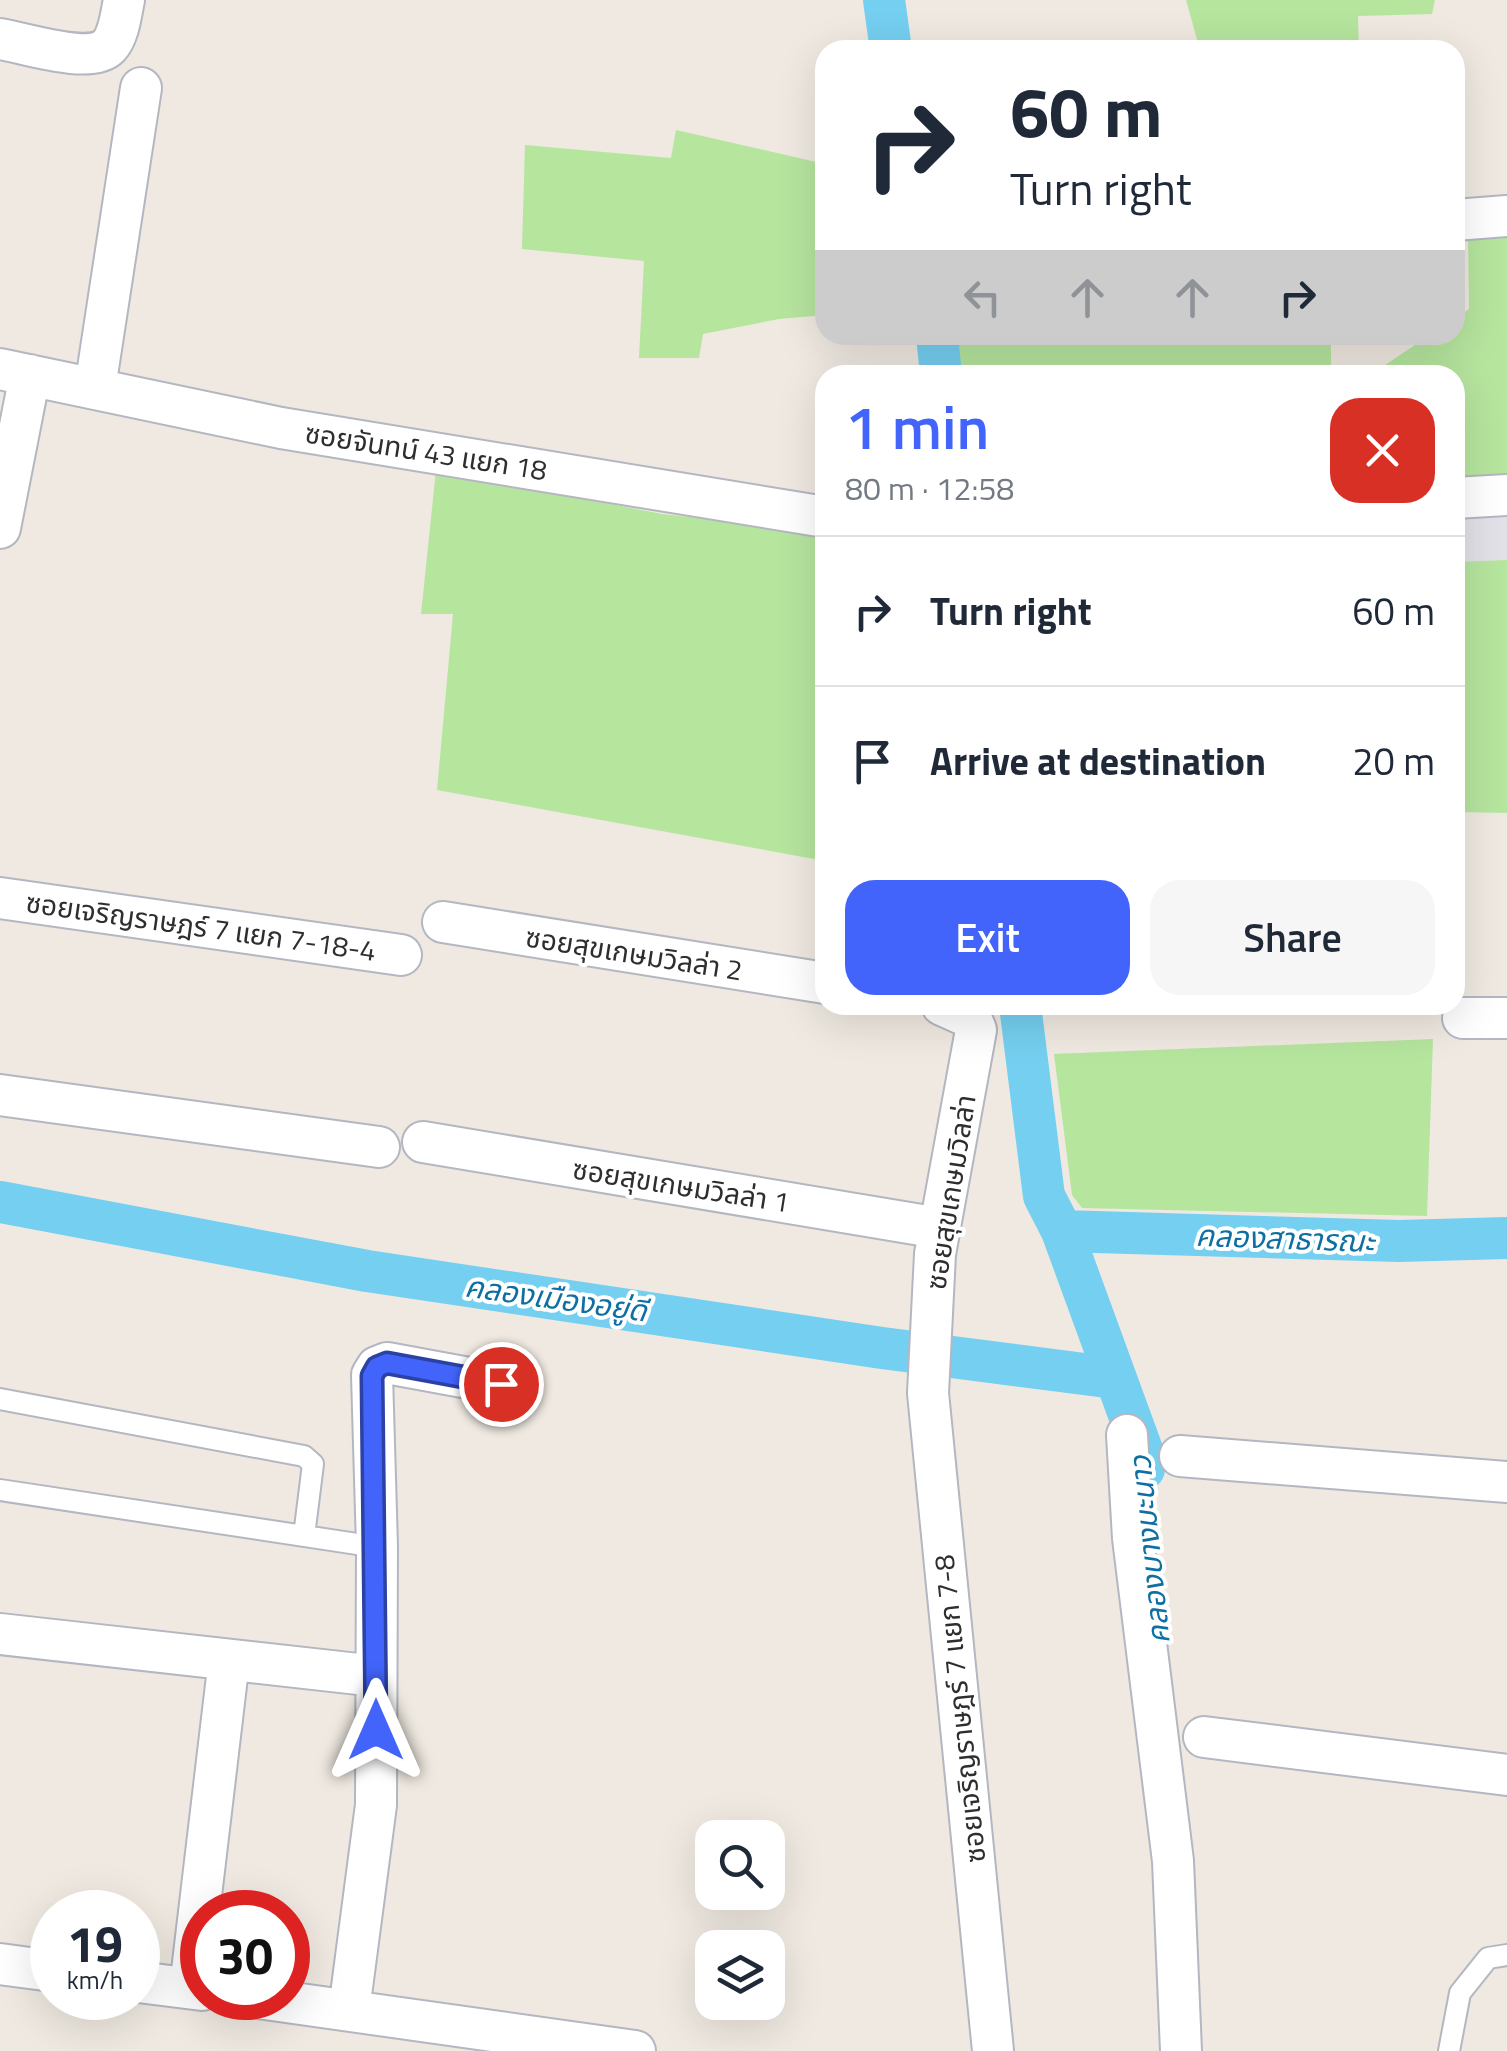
<!DOCTYPE html>
<meta charset="utf-8">
<style>
:root{--surface:#fff;--page:#f6f6f7;--text:#1f2937;--muted:#747a83;--line:#e0e1e3;--accent:#4264fb}
body{margin:0;font-family:"Titillium Web","Noto Sans Thai",sans-serif;background:var(--page);color:var(--text);height:100vh;display:flex;flex-direction:column;font-size:38px;white-space:nowrap}
*{box-sizing:border-box;margin:0}
p{font-size:32px;color:var(--muted)}
.icon{flex:none;width:55px;height:55px;fill:none;stroke:currentColor;stroke-width:2;stroke-linecap:round;stroke-linejoin:round}
.map{position:relative;flex:1;overflow:hidden}
.drawer{position:absolute;left:815px;top:365px;width:650px;height:650px;display:flex;flex-direction:column;background:var(--surface);border-radius:30px;box-shadow:0 10px 40px #0002}
.drawer>*{flex:none}
.guide{position:absolute;left:815px;top:40px;width:650px;height:305px;border-radius:30px;box-shadow:0 10px 40px #0002;background:#fff;color:var(--text);overflow:hidden}
.tools{position:absolute;left:695px;top:1820px;display:grid;gap:20px}
.tools a{display:grid;place-items:center;width:90px;height:90px;border-radius:20px;background:var(--surface);box-shadow:0 10px 40px #0002;font-size:50px}
.speed{position:absolute;left:30px;top:1890px;display:flex;gap:20px;font-size:50px;font-weight:700;text-align:center}
.speed>*{display:grid;place-content:center;width:130px;height:130px;border-radius:50%;background:var(--surface);box-shadow:0 10px 40px #0002;line-height:1}
.speed small{font-size:25px;font-weight:400}
.speed .limit{border:15px solid #d22;background:#fff;color:#111}
.pin{position:absolute;display:grid;place-items:center;width:85px;height:85px;color:#fff;margin:-42px;border:5px solid #fff;border-radius:50%;box-shadow:0 2px 10px #0007}
.me{position:absolute;width:110px;margin:-55px;rotate:0deg;stroke-linejoin:round;filter:drop-shadow(0 0 8px #0008)}
.turn{display:flex;align-items:center;gap:35px;height:210px;padding:0 30px;font-size:45px}
.turn .icon{width:130px;height:130px;stroke-width:2.5}
.turn b{display:block;font-size:70px;line-height:85px}
.lanes{display:flex;align-items:center;height:95px;padding:0 30px;background:#0003;justify-content:center;gap:50px;direction:ltr}
.lanes .off{opacity:.35}
.round{display:grid;place-items:center;flex:none;width:105px;height:105px;border-radius:30px;background:var(--page)}
.overview{display:flex;align-items:center;justify-content:space-between;height:170px;padding:0 30px}
h1{font-size:60px;font-weight:600;line-height:75px;color:var(--accent)}
.primary-button{display:flex;gap:20px;margin-top:auto;padding:20px 30px}
.primary-button a{flex:1;height:115px;border-radius:30px;background:var(--accent);color:#fff;font-size:40px;font-weight:600;line-height:115px;text-align:center}
.primary-button a+a{background:var(--page);color:var(--text)}
ul{padding:0;list-style:none}
li{display:flex;align-items:center;gap:30px;height:150px;padding:0 30px;border-top:2px solid var(--line)}
li div{flex:1}
li b{display:block;font-size:38px}
li em{font-style:normal}
.map>svg:first-child{display:block}
.industrial{fill:#e3e1e8}
.green{fill:#b6e59e}
.lines{fill:none;stroke-linecap:round;stroke-linejoin:round}
.canal{stroke:#75cff0;stroke-width:42}
.service-casing{stroke:#b4b7c1;stroke-width:24}
.minor-casing{stroke:#b4b7c1;stroke-width:44}
.service{stroke:#fff;stroke-width:20}
.minor{stroke:#fff;stroke-width:40}
.route-casing{stroke:#2b41a3;stroke-width:25}
.route{stroke:#4264fb;stroke-width:18}
.labels{text-anchor:middle;dominant-baseline:central;stroke-width:8;stroke-linejoin:round;paint-order:stroke}
.street-label{font-size:28px;fill:#2e2e2e;stroke:#fff}
.water-label{font-size:30px;font-style:italic;fill:#0d6fa3;stroke:#fff}
</style>
<div class="map">
<svg width="1507" height="2051" viewBox="0 0 1507 2051">
<rect width="100%" height="100%" fill="#efe9e1"/>
<!-- industrial -->
<path class="industrial" d="M1507,508V560L1455,562V510Z"/>
<!-- green -->
<path class="green" d="M1186,0H1435L1432,14L1358,16L1359,50H1200Z
M676,130L825,164V315L779,319L703,334L699,358H639L644,261L522,249L525,145L671,158Z
M1507,231V481L1455,484V375H1370L1430,335H1455V319L1469,309L1468,234Z
M950,335H1331V375H958Z
M436,470L662,514L825,532V861L437,790L453,614H421Z
M1507,560V813L1455,812V562Z
M1433,1039L1427,1216L1082,1208L1072,1195L1054,1054Z"/>
<g class="lines">
<!-- canal -->
<path class="canal" d="M884,0L891,50
M937,335L941,375
M1020,1005L1044,1196L1062,1231L1142,1450L1144,1469
M0,1202L367,1271L882,1348L1115,1378
M1062,1231L1399,1241L1507,1238"/>
<!-- service casing -->
<g class="service-casing">
<path id="service" d="M0,1399L304,1456L313,1464L304,1536
M0,1490L377,1547
M1449,2051L1460,1993L1488,1958L1507,1955"/>
</g>
<!-- minor casing -->
<g class="minor-casing">
<path id="minor" d="M0,39C25,43 91,65 109,46C119,35 121,14 124,0
M1455,220L1507,216
M0,369L281,428L825,517
M95,388L141,88
M1455,498L1507,495
M0,528L30,375
M0,898L401,955
M443,922L825,983
M942,1005L971,1018L976,1030L935,1254L928,1393L993,2051
M1463,1018H1507
M0,1095L379,1147
M423,1142L939,1228
M1127,1435L1133,1538L1173,1861L1181,2051
M1180,1456L1507,1482
M0,1634L376,1676
M1204,1737L1507,1775
M0,1964L52,1971
M138,1982L202,1990
M190,1988L229,1660
M258,1998L635,2051
M349,2010L376,1805L377,1547L372,1375L377,1367L387,1363L501,1384"/>
</g>
<!-- service -->
<use href="#service" class="service"/>
<!-- minor -->
<use href="#minor" class="minor"/>
</g>
<g class="lines">
<!-- route casing -->
<g class="route-casing">
<path id="route" d="M376,1730L372,1376L377,1367L387,1363L501,1384"/>
</g>
<!-- route -->
<use href="#route" class="route"/>
</g>
<g class="labels">
<!-- street labels -->
<g class="street-label">
<text transform="translate(426 451) rotate(9)">ซอยจันทน์ 43 แยก 18</text>
<text transform="translate(201 926) rotate(8)">ซอยเจริญราษฎร์ 7 แยก 7-18-4</text>
<text transform="translate(634 953) rotate(9)">ซอยสุขเกษมวิลล่า 2</text>
<text transform="translate(681 1185) rotate(9)">ซอยสุขเกษมวิลล่า 1</text>
<text transform="translate(950 1192) rotate(-81)">ซอยสุขเกษมวิลล่า</text>
<text transform="translate(959 1709) rotate(-96)">ซอยเจริญราษฎร์ 7 แยก 7-8</text>
</g>
<!-- water labels -->
<g class="water-label">
<text transform="translate(1285 1238) rotate(2)">คลองสาธารณะ</text>
<text transform="translate(556 1298) rotate(8)">คลองเมืองอยู่ดี</text>
<text transform="translate(1149 1550) rotate(-96)">คลองบางมะนาว</text>
</g>
</g>
</svg>
<div class="tools">
<a><svg class="icon" aria-label="search" viewBox="0 0 24 24"><circle cx="10" cy="10" r="6"/><path d="M15 15l6 6"/></svg></a>
<a><svg class="icon" aria-label="layers" viewBox="0 0 24 24"><path d="M12 4l9 5-9 5-9-5zM3 14l9 5 9-5"/></svg></a>
</div>
<div class="speed"><div>19<small>km/h</small></div><div class="limit">30</div></div>
<div class="pin" style="left:501px;top:1384px;background:#d93025"><svg class="icon" aria-label="arrive" viewBox="0 0 24 24"><path d="M6 21V4h12l-3 4 3 4H6"/></svg></div>
<svg class="me" style="left:376px;top:1730px" viewBox="-20 -20 40 40"><path d="M0-17L14 15 0 8-14 15z" fill="#4264fb" stroke="#fff" stroke-width="4"/></svg>
<div class="guide">
<div class="turn"><svg class="icon" aria-label="right" viewBox="0 0 24 24"><path d="M7 20v-9h11M14 6l5 5-5 5"/></svg><div><b>60 m</b>Turn right</div></div>
<div class="lanes"><svg class="icon off" aria-label="left" viewBox="0 0 24 24"><path d="M17 20v-9H6M10 6l-5 5 5 5"/></svg><svg class="icon off" aria-label="ahead" viewBox="0 0 24 24"><path d="M12 20V5M6 11l6-6 6 6"/></svg><svg class="icon off" aria-label="ahead" viewBox="0 0 24 24"><path d="M12 20V5M6 11l6-6 6 6"/></svg><svg class="icon" aria-label="right" viewBox="0 0 24 24"><path d="M7 20v-9h11M14 6l5 5-5 5"/></svg></div>
</div>
<section class="drawer">
<div class="overview"><div><h1>1 min</h1><p>80 m · 12:58</p></div><a class="round" style="background:#d93025;color:#fff"><svg class="icon" aria-label="close" viewBox="0 0 24 24"><path d="M6 6l12 12M18 6L6 18"/></svg></a></div>
<ul>
<li><svg class="icon" aria-label="right" viewBox="0 0 24 24"><path d="M7 20v-9h11M14 6l5 5-5 5"/></svg><div><b>Turn right</b></div><em>60 m</em></li>
<li><svg class="icon" aria-label="arrive" viewBox="0 0 24 24"><path d="M6 21V4h12l-3 4 3 4H6"/></svg><div><b>Arrive at destination</b></div><em>20 m</em></li>
</ul>
<div class="primary-button"><a>Exit</a><a>Share</a></div>
</section>
</div>
